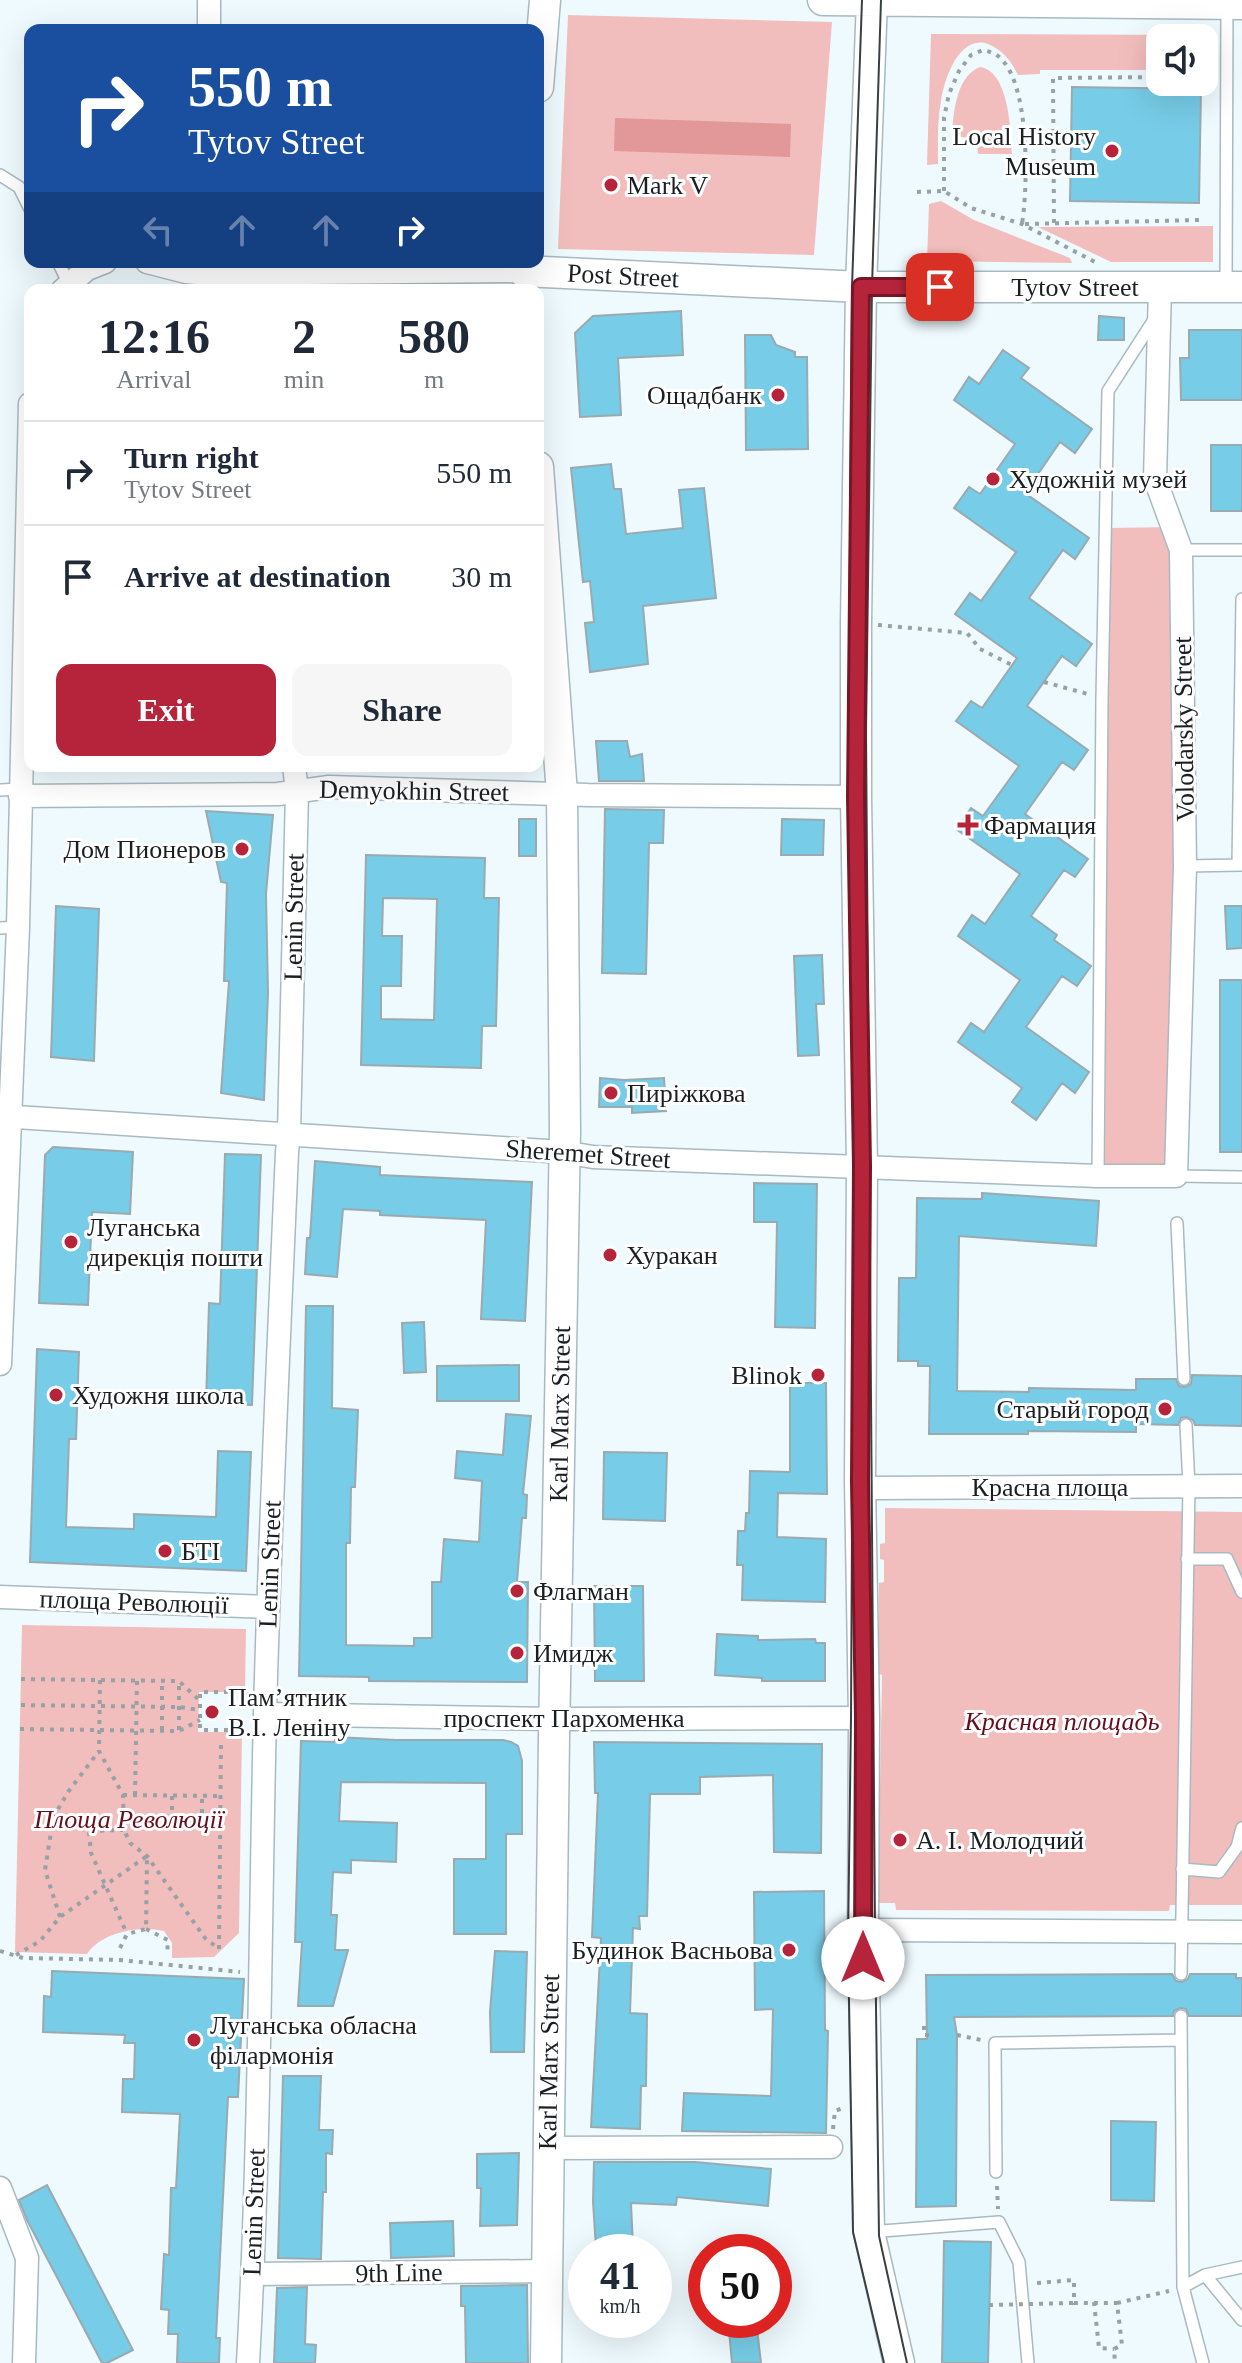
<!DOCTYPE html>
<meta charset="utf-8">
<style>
:root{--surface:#fff;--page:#f6f6f7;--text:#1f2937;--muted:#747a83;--line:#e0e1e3;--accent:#b6243b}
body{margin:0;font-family:"Times New Roman",serif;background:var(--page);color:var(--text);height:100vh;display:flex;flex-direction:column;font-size:30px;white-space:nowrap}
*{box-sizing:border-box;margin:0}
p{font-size:26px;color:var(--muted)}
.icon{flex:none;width:44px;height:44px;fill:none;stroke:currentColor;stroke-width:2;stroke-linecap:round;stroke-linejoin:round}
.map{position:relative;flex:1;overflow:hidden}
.panel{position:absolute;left:24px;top:284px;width:520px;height:488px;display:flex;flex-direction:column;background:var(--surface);border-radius:16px;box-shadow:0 8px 32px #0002}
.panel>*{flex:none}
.top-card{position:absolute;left:24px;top:24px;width:520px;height:244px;border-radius:16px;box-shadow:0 8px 32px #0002;background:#1a4fa0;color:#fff;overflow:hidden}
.buttons{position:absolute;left:1146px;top:24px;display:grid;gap:16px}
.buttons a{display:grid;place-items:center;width:72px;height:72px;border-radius:16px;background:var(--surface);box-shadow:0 8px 32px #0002;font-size:40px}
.speed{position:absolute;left:568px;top:2234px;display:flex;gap:16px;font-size:40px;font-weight:700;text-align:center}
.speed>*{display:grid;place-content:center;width:104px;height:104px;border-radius:50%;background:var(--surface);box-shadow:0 8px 32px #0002;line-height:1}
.speed small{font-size:20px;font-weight:400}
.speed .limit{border:12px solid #d22;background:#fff;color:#111}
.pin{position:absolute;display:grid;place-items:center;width:68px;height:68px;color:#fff;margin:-34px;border-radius:16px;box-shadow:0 4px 12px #0006}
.me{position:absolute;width:88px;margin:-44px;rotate:0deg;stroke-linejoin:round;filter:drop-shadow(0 0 6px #0008)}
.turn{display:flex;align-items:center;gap:28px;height:168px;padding:0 32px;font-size:36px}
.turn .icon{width:104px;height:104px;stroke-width:2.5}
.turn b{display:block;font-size:56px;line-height:68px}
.lanes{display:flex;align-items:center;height:76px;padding:0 32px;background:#0003;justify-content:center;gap:40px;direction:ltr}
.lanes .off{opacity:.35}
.eta{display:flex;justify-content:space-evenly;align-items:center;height:136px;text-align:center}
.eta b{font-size:48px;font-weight:800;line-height:56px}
.primary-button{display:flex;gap:16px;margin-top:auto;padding:16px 32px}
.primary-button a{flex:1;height:92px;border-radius:16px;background:var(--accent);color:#fff;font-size:32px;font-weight:800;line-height:92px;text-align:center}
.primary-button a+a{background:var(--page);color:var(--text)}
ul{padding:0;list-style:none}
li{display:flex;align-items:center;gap:24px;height:104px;padding:0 32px;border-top:2px solid var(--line)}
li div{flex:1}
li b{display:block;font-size:30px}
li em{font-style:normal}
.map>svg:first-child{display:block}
.green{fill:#f2bdbd}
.water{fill:#e29798}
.building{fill:#77cce7;stroke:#99aab0;stroke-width:2;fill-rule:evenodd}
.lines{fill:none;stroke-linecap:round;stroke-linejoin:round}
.lane-casing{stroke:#a8bac0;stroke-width:14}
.street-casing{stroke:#a8bac0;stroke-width:25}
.secondary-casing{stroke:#a8bac0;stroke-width:33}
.path{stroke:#98a1a5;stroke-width:4;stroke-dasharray:4 6;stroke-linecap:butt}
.lane{stroke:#fff;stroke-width:11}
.street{stroke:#fff;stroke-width:22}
.secondary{stroke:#fff;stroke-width:30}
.tram{stroke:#394043;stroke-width:2}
.path-bridge{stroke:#98a1a5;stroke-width:4;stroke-dasharray:4 6;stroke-linecap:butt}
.route-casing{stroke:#761726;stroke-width:20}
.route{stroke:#b6243b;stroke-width:14}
.poi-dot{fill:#b6243b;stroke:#fff;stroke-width:3}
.labels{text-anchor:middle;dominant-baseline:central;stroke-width:6;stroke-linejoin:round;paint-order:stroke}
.poi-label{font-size:26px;fill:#191f22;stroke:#fff;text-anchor:start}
.street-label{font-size:26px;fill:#191f22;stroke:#fff}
.park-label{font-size:26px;font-style:italic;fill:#670e1d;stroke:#fff}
</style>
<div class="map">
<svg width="1242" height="2363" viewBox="0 0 1242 2363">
<rect width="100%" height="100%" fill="#effafe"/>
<!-- green -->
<path class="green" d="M568,15L832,22L814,255L558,249Z
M931,34L1202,35V38H1160V70H1040V74L1018,75C1011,61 1003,50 988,44C959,34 944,80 941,101C937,122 938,143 938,164L927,165Z
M980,67C1009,71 1011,131 1012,154H978L977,143L965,141L963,137H952C953,114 956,76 980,67Z
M941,201L974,220L1070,258L1072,263L927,261L929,204Z
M1213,226V262H1111L1038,227Z
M1175,527L1171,1171L1105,1168L1108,528Z
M885,1508L1242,1512V1905H1170L1169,1911L896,1910L895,1903H878L882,1675L879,1674V1583L884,1582V1560L880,1559V1544L885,1543Z
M22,1625L246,1629L245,1692H199L198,1732H242L239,1933L214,1957L172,1958V1943L164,1931C140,1925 101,1932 87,1954L15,1952Z"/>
<!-- water -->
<path class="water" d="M615,118L791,124L790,157L614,151Z"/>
<!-- building -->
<path class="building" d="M1072,87L1201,89L1199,203L1070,201Z
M681,311L683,355L618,358L621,415L580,417L575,333L593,316Z
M1099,316L1124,318V340H1098Z
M1189,330H1242V400H1181L1180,358H1189Z
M745,335H771L776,345L795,352V357H807L808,449L746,450Z
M1003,350L1029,368L1021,378L1092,429L1075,453L1060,442L1025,493L1089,538L1075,559L1063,550L1029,598L1092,644L1076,666L1062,656L1027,706L1088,750L1074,770L1062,762L1025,814L1088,859L1075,877L1064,870L1031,916L1057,935L1054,940L1091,966L1077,986L1062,976L1026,1027L1089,1072L1075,1093L1062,1083L1036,1120L1012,1102L1022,1088L958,1042L971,1023L984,1032L1020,980L958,936L972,915L985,924L1020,874L956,829L971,808L983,816L1019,766L956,721L971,701L982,708L1017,658L955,614L970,593L981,601L1016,552L954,508L969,487L980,494L1015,444L954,400L969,377L979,384Z
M1211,445H1242V511H1211Z
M611,464L614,489H621L626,534L683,528L679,490L704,488L716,598L643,606L648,664L590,672L585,623L594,622L590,581L583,582L571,468Z
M596,741H627L630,757L642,754L644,781H599Z
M605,809L664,810L663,843H649L646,974L602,973Z
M206,811L273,815L266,894L268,993L264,1100L221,1093L229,981H224L227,883L221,882Z
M519,819H536V856H519Z
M782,819L824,820L823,855H781Z
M366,855L485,858L484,898H499L496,1026H482L481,1068L361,1065ZM383,898L437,899L434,1020L381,1019V986H401L402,936H382Z
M56,906L99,909L94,1061L51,1057Z
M1225,906H1242V948L1227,949Z
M822,955L824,1004H816L819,1055L798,1056L794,956Z
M1220,980H1242V1152H1220Z
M600,1078L624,1080L664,1078L666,1111L632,1113V1107H599Z
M53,1147L133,1152L130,1214L92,1212L88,1305L39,1303L45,1155Z
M225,1154L261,1155L252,1405L206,1404L209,1303L220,1304Z
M315,1161L380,1167V1175L532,1182L525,1321L481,1319L486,1220L380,1215V1211L343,1209L337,1277L305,1274L307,1238H310Z
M754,1183L817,1184L815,1328L775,1327L777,1222H754Z
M982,1193L1099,1201L1096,1246L959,1236L957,1391L1029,1392V1388L1136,1390V1379H1176L1179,1386L1185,1387L1191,1384L1192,1375L1242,1376V1426L1195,1425L1193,1420L1186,1417L1181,1418L1178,1425L1136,1424V1432L1028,1431V1434H929L930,1366H918V1361H898L899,1278H916L917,1198L982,1199Z
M306,1306H333L332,1408L358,1410L355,1487H351L350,1543H346V1645L414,1646V1638H432V1582H441L444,1539L479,1542L482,1481L455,1478L457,1451L503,1455L506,1414L531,1416L523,1494L527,1495L526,1518H522L517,1582H528L527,1682L369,1681V1677L299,1676Z
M424,1322L426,1372L404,1373L402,1323Z
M37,1349L79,1352L76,1439H69L66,1527L134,1529V1514L216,1517L218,1451L251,1452L246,1571L30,1562Z
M519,1365V1401H437V1366Z
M790,1383H826L827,1494L778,1493L777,1537L826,1539L825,1602L742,1600L743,1565H737L738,1531H745L746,1513H749L750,1471L790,1472Z
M604,1452L667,1453L665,1521L603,1519Z
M594,1586H643L644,1681H595Z
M717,1634L758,1636V1640L815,1639L816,1643H825V1681H762V1678L715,1675Z
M335,1737L396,1740H503L511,1742L518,1746L522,1761V1834H506V1934H454V1859H486V1783L341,1782L339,1821L397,1823L396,1862L351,1860V1873L333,1872L331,1915H337L335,1950H348L333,2006H298L302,1942H295L301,1741L335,1742Z
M594,1742L822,1744L821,1853L774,1852L773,1775L700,1777V1794H650L647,1916H639L640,1929L633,1928L630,2013L647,2014L646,2086H641L640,2129L591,2127L601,1938L592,1937L598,1793H595Z
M824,1891L825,2030L828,2031L826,2133L682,2131L684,2093L771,2096L773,2009L755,2010L754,1892Z
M495,1951L527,1952L524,2052H491L490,2012Z
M52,1971L244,1979L238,2097H228L216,2338H220L219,2363H177L178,2334H168L169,2310L161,2309L164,2254L169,2255L171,2188H176L180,2114L122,2112L123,2079H134L135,2043H124L125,2035L43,2032L44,1996L51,1997Z
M1172,1974L1176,1981L1182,1982L1188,1979L1190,1974H1236V1978H1242V2016H1189L1186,2009L1180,2008L1174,2011L1173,2016L954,2017L957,2035L956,2206L916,2207L917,2039H927L926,1975Z
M283,2076H321L319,2130H333L332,2154L326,2153V2192H323L321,2259L278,2258Z
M1111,2121L1156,2122L1154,2201L1111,2200Z
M519,2153L517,2225L480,2226L481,2188H477V2154Z
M594,2162H695L771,2169L768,2206L677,2197L676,2205L631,2203L633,2247L596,2248L593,2202Z
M47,2185L133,2350L107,2363H102L27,2220L19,2200Z
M453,2221L454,2256L391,2258L390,2223Z
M944,2241L991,2242L988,2363H942Z
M527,2285L528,2363H466L465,2306H461V2286Z
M307,2287L305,2344L316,2345L315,2363H274L277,2288Z
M728,2320H756L761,2363H732Z"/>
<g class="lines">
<!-- lane casing -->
<g class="lane-casing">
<path id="lane" d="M0,175L19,187L30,209
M58,262L69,284
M1226,287L1227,4
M1181,550H1242
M0,790L20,789
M1238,865L1242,599
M1185,866L1242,865
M0,928L18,927
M1098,1176L1102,698L1108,391L1155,318
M1176,1176L1242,1177
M1177,1223L1184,1379
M1187,1559H1227L1242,1592
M1182,1869L1219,1872L1237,1847L1242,1828
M1181,1974L1189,1486L1186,1425
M1181,2016L1183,2287L1203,2363
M996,2172L995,2043L1181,2040
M869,2232L999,2222L1019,2262L1028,2363
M1205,2275L1242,2320
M1183,2287L1205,2275L1242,2267"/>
</g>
<!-- street casing -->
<g class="street-casing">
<path id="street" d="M209,0V30
M147,262L186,272L207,274L523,271
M63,290L87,269L105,262
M20,796L278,794L329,787L588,795L856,797
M0,1116L563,1152L593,1157L1098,1176H1176L1185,866L1181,550L1155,479L1160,287
M0,1364L18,927L30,404
M860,1481L871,1488L1242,1486
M0,1597L268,1607
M265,1714L555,1719L864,1718
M863,1930L1242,1932
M548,2148L831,2147
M0,2188L27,2258L24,2363
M253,2274L546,2271
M248,2363C260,2146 260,1929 265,1712C270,1525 279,1339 287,1152L289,1133L297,791L294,766"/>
</g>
<!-- secondary casing -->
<g class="secondary-casing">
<path id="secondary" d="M823,0L1242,4
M872,0L861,287L856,623V797L862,1166L860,1481L864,1718L863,1930L869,2232L899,2363
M538,87L545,0
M523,271L861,287H1242
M538,467L562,794L565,1131L554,1737L546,2363"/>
</g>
<!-- path -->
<path class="path" d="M944,191V118L949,94L959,71L971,55L983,50C987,51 991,52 995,54C1031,75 1028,187 1022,224
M917,192L944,191L971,208L1022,224L1095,262
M1054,223L1053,78L1160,77
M1025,224L1199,220
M878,625L967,633L980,649L1012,665
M1044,682L1088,694
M21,1679L179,1681L200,1701
M100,1680L99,1751L123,1795L124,1830L130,1843L147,1856L205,1938L219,1949
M21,1705L179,1707L200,1710
M20,1729L179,1731L200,1720
M162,1730V1681
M179,1730V1681
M228,1730H200V1692H228
M123,1795L221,1796
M135,1795L137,1681
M172,1796V1819L202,1820V1796
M53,1818L68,1792L99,1751
M89,1832L91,1853L127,1934
M60,1917L45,1870L53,1819L88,1831L123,1830
M146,1929L168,1940L167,1955
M120,1948L127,1934L146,1929L147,1856
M219,1949L221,1743
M0,1951L23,1958L120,1960L240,1972
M16,1955L40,1941L60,1917L147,1856
M924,2026V2035H931
M957,2035L981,2040
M833,2129L835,2111L843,2108
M997,2186L998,2209
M1037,2283L1074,2280V2303H1117L1122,2345L1114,2349L1115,2363
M1094,2302L1099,2348L1114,2349
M1117,2303L1169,2291"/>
<!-- lane -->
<use href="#lane" class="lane"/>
<!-- street -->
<use href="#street" class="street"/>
<!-- secondary -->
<use href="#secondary" class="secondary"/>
<!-- tram -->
<path class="tram" d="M862,0L852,287L848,797L854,1153L851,1718L848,1942L853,2232L884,2363
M881,0L872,287L866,731L875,1930L879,2236L907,2363"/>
<!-- path-bridge -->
<path class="path-bridge" d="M989,2305L1074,2303"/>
</g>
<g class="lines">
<!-- route casing -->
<g class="route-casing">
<path id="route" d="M863,1958L864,1718L860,1481L862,1166L856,797L861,287H940"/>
</g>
<!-- route -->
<use href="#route" class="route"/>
</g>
<!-- markers -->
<g class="poi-dot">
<circle cx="1112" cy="151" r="8"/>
<circle cx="611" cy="185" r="8"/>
<circle cx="778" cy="395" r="8"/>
<circle cx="993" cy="479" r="8"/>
<path d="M964 813h8v8h8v8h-8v8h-8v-8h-8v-8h8z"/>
<circle cx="242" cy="849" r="8"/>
<circle cx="611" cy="1093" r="8"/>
<circle cx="71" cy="1242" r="8"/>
<circle cx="610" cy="1255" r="8"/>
<circle cx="818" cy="1375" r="8"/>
<circle cx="56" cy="1395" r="8"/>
<circle cx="1165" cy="1409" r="8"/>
<circle cx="165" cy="1551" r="8"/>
<circle cx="517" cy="1591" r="8"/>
<circle cx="517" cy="1653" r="8"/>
<circle cx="212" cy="1712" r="8"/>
<circle cx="900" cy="1840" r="8"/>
<circle cx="789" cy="1950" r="8"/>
<circle cx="194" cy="2040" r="8"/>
</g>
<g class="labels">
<!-- poi labels -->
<g class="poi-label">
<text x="1096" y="136" text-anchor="end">Local History<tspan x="1096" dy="30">Museum</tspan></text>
<text x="627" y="185">Mark V</text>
<text x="762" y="395" text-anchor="end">Ощадбанк</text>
<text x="1009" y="479">Художній музей</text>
<text x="984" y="825">Фармация</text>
<text x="226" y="849" text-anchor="end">Дом Пионеров</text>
<text x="627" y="1093">Пиріжкова</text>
<text x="87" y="1227">Луганська<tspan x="87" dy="30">дирекція пошти</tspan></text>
<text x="626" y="1255">Хуракан</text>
<text x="802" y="1375" text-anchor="end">Blinok</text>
<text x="72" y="1395">Художня школа</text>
<text x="1149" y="1409" text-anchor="end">Старый город</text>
<text x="181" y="1551">БТІ</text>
<text x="533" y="1591">Флагман</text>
<text x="533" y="1653">Имидж</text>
<text x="228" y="1697">Пам’ятник<tspan x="228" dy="30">В.І. Леніну</tspan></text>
<text x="916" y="1840">А. І. Молодчий</text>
<text x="773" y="1950" text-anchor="end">Будинок Васньова</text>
<text x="210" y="2025">Луганська обласна<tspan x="210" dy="30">філармонія</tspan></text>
</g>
<!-- street labels -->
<g class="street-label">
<text transform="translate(623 276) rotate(3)">Post Street</text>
<text x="1075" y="287">Tytov Street</text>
<text transform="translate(1184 729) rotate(-91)">Volodarsky Street</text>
<text transform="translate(414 791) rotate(1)">Demyokhin Street</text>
<text transform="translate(294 917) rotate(-89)">Lenin Street</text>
<text transform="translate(588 1154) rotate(4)">Sheremet Street</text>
<text transform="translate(560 1414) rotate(-89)">Karl Marx Street</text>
<text x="1050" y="1487">Красна площа</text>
<text transform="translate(270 1564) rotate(-88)">Lenin Street</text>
<text transform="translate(134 1602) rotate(2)">площа Революції</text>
<text x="564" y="1718">проспект Пархоменка</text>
<text transform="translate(549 2062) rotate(-89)">Karl Marx Street</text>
<text transform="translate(254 2212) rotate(-88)">Lenin Street</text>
<text transform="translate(399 2273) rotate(-1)">9th Line</text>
</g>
<!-- park labels -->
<g class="park-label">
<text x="1062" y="1721">Красная площадь</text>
<text x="129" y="1819">Площа Революції</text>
</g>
</g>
</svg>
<div class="buttons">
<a><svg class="icon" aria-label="sound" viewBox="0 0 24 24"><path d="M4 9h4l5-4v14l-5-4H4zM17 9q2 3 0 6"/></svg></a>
</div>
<div class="speed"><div>41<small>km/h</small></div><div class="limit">50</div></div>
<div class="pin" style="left:940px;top:287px;background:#d93025"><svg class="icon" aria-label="arrive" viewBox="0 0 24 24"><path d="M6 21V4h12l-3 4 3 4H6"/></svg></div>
<svg class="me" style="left:863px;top:1958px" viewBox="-20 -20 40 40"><circle r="19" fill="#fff"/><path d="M0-13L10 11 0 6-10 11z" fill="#b6243b"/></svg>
<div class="top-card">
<div class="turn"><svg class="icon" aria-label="right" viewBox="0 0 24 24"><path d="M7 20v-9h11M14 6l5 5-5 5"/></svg><div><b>550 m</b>Tytov Street</div></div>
<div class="lanes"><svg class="icon off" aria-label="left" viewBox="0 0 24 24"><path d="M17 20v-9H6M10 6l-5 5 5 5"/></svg><svg class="icon off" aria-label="ahead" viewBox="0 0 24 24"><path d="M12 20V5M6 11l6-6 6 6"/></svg><svg class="icon off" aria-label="ahead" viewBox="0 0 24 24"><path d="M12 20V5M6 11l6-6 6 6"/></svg><svg class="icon" aria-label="right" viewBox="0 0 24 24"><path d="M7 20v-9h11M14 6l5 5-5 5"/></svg></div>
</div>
<section class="panel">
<div class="eta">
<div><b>12:16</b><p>Arrival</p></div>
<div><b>2</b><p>min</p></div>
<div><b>580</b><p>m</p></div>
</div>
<ul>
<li><svg class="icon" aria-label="right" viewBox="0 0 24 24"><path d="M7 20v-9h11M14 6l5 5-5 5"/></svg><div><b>Turn right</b><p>Tytov Street</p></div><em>550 m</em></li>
<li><svg class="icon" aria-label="arrive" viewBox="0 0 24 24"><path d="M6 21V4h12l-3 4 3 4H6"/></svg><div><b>Arrive at destination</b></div><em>30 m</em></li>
</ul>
<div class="primary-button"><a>Exit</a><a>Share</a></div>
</section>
</div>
